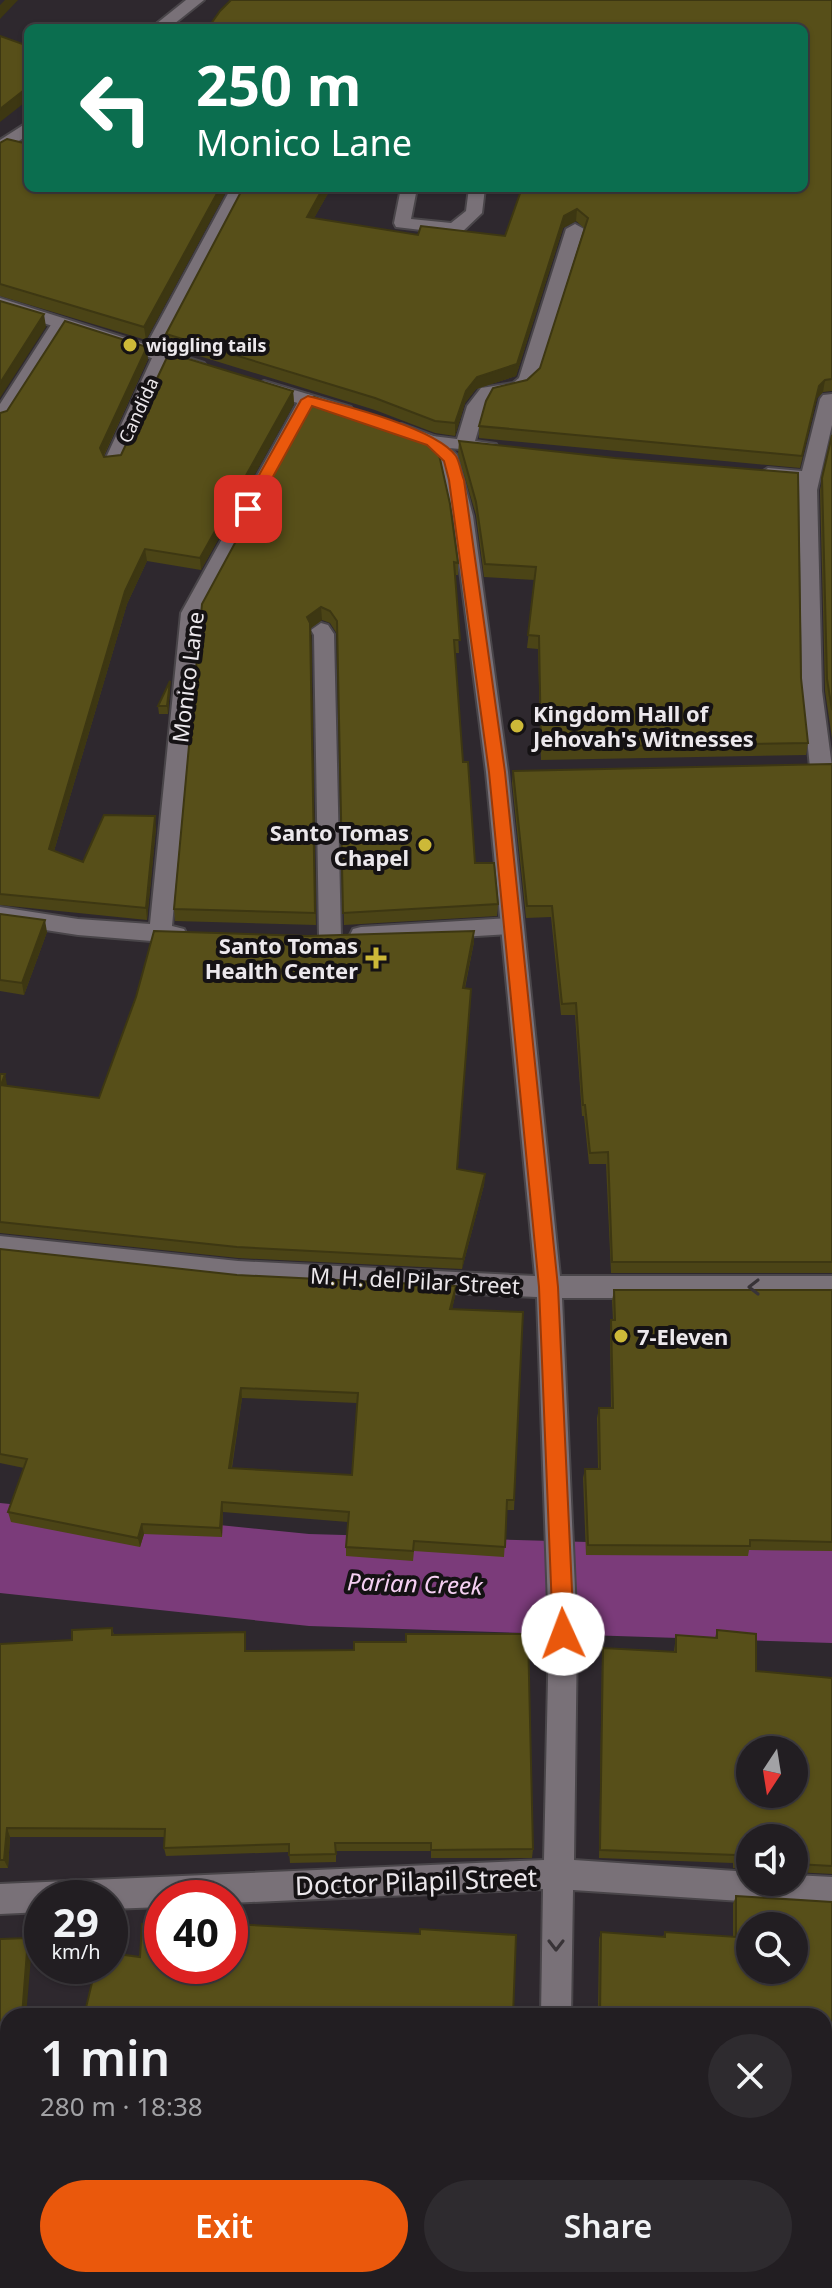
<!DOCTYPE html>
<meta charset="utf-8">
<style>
:root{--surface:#221e22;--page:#2e2b2f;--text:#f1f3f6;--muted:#a2a2a5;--line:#3f3c40;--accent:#ea580c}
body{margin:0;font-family:"Noto Sans",sans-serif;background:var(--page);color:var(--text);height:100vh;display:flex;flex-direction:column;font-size:30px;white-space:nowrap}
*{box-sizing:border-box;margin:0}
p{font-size:26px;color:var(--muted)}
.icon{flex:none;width:44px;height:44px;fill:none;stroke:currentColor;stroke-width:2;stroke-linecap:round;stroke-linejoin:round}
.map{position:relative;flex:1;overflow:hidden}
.panel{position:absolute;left:0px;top:2008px;width:832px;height:280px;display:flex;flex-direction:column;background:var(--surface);border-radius:24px 24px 0 0;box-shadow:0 2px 6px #0004,0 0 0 2px var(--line)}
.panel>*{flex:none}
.guide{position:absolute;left:24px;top:24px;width:784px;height:168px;border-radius:12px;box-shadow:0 2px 6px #0004,0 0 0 2px var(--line);background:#0b6e4f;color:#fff;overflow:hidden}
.needle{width:52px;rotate:192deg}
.buttons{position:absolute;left:736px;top:1736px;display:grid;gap:16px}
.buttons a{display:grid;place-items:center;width:72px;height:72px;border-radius:50%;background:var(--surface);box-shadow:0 2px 6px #0004,0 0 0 2px var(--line);font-size:40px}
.speed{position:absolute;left:24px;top:1880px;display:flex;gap:16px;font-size:40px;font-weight:700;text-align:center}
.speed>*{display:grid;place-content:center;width:104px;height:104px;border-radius:50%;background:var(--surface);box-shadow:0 2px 6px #0004,0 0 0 2px var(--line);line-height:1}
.speed small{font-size:20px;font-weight:400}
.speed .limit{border:12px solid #d22;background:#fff;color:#111}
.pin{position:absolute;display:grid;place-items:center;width:68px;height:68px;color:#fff;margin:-34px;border-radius:16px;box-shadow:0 4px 12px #0006}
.me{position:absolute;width:88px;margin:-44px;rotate:358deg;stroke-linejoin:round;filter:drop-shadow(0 0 6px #0008)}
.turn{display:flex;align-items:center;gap:28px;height:168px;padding:0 40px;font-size:36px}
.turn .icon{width:104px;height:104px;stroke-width:2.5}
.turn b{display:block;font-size:56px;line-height:68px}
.round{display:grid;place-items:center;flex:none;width:84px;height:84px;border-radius:42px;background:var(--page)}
.head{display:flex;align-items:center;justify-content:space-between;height:136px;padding:0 40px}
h1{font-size:48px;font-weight:600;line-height:60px}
.cta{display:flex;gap:16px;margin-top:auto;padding:16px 40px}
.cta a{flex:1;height:92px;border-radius:48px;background:var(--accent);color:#fff;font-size:32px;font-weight:600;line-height:92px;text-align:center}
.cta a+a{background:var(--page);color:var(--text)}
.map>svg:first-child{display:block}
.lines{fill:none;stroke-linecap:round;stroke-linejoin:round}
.river{fill:#7b3b7a;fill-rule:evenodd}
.lane-casing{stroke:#494549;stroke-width:4}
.secondary-casing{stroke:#494549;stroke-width:4}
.lane{fill:#797178;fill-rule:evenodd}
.secondary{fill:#797178;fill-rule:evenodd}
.wall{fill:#4b4416;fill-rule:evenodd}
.shaded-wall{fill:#3d3712}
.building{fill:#574f19;stroke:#3d3712;stroke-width:2;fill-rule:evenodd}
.oneway{stroke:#383337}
.route{fill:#ea580c;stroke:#983908;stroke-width:2}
.poi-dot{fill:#cdb938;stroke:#151214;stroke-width:3}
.labels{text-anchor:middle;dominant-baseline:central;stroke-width:8;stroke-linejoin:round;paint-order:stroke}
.far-poi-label{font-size:18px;font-weight:bold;fill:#ece8ec;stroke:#151214;text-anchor:start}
.far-street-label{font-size:18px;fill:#ece8ec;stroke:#151214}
.street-label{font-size:22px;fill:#ece8ec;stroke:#151214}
.poi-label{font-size:22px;font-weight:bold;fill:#ece8ec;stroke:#151214;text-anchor:start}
.water-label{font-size:24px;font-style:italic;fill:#f5d0f2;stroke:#151214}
.near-street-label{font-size:26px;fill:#ece8ec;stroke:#151214}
</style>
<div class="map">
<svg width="832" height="2288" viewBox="0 0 832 2288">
<rect width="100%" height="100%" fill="#2e282e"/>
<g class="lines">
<!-- river -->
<path class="river" d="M0,1503L309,1534L832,1549V1643L309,1626L0,1593Z"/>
<!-- lane casing -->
<g class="lane-casing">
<path id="lane" d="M231,188H247L161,351L171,356L122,462L120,466H106L104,462L152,358L142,353Z
M401,188H417L411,219L451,223L466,211L469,188H485L482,213L461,233L455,234L396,227L394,223Z
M575,224L584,229L537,379L524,391L494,396L485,406L475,441L496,444L498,448L496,452L425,446L423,442L432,436L457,439L467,406L481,388L513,383L519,378L566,229Z
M60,319L69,324L7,422L0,424V404L54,320Z
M308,394L317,400L201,613L172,926L184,929L187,935L184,941L176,943L78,935L0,923V907L78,919L150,924L181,613L299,400Z
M832,394V425L817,490L822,691L832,767L828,772H814L810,767L802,691L799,483L768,480L759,474L768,468L802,471L820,399L823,395Z
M321,623L328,625L334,634L341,937L338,943L330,945L322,943L319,937L314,635L311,630Z
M512,918L520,920L523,926L520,932L512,934L361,943L353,941L350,935L353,929L361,927Z"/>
</g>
<!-- secondary casing -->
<g class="secondary-casing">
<path id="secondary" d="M186,0H204L169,28H151Z
M28,122V135L0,153V140Z
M0,298L204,363L207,367L204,371H192L0,309Z
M264,381L351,407L353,411L344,417L258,391L255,387Z
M401,424L439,438L457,455L473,516L508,772L560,1276H832V1298H562L577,1634L574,1860L750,1872V1882H794V1875L832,1877V1907L573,1890L571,2016H541L543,1889L230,1903V1898H162V1907L110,1909V1898H42V1912L0,1914V1884L544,1860L549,1634L537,1297L238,1283L0,1256V1236L238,1261L535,1276L486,772L453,516L441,461L425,446L394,434L392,430L394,426Z
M538,2280H570V2288H538Z"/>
</g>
<!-- lane -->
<use href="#lane" class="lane"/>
<!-- secondary -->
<use href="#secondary" class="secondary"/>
</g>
<!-- wall -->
<path class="wall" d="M832,0V391L823,392L817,398L800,468L479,438V426L540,368L584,228L576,221L563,228L516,376L476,389L465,403L455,436L435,433L375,410L167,346L166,334L243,188H331L314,218L418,235L505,236Z
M0,143L28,188H228L146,340L0,296Z
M148,359L104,456V457L121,455L293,391L294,404L201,570L147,561L127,604L54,851L83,862L156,828L147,920L0,905V413Z
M314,397L458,563V575H455L459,653H455L463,762L475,863L498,904L497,916L344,925L337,634L330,623L322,620L311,628L316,925L175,921L174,909Z
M832,435V738L825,691L820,490Z
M459,441L801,678L808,743L806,755L541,760L538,649L527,648L535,580L484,577L476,515L458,454Z
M170,689L168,714H159L158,706Z
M832,764V1273H611L606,1164H589L584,1116H582L575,1015H561L551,917L526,918L512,783L513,771Z
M0,914L47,932L24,995L0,991Z
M474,931V942L465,988L458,1169L485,1174L484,1185L462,1269L238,1258L0,1233V1074L7,1086L99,1098L307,936Z
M0,1249L237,1275L456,1286L455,1296L452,1309L523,1312L514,1510H507L504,1557L414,1551L413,1561L346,1556V1547L348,1522L223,1512L222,1537L144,1534L140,1547L11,1522L8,1512L24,1468L0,1463ZM242,1398L357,1403L352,1475L232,1468Z
M614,1290H832V1551L749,1550L748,1556L586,1555L583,1478L585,1469H598L597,1418L599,1408H611L610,1331L611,1320H613L612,1301Z
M112,1628L114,1635L245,1632L246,1651L533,1849L532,1858H431V1851H336V1862L290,1863L289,1852L166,1856L164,1848L165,1837H10L8,1868H0V1644L72,1640Z
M717,1630L756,1671L832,1678V1874L794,1872V1838H750V1870L733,1868V1863L599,1858L602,1657L603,1648L674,1652L676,1635L715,1638Z
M736,1896L832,1902V2288H585L584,2280H824V2016H598L599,1939L601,1932L663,1937L665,1932L733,1937V1904ZM750,1926H794V1970H750Z"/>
<!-- shaded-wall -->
<path class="shaded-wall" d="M5,0H18L0,19V5Z
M28,87V100L0,122V109Z
M220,188H228L146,340L144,327Z
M323,188H331L308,229L307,217Z
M577,209L576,221L563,228L516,376L476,389L465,403L455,436V423L466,391L477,377L564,216Z
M44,314L46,327L0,398V383Z
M147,347L148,359L101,461L100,448Z
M825,380L823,392L817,398L800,468L819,386Z
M293,391L294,404L201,570L200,558Z
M145,549L147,561L127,604L51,861L49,849L125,591Z
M321,607L322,620L311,628L316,925L307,617Z
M170,681V689L168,714L167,706Z
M155,816L156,828L147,920L146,908Z
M45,920L47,932L24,995L22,983Z
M474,931V942L462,1000L463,988Z
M5,1074L7,1085L4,1097L1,1085Z
M485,1174L484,1185L462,1269L463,1259Z
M456,1286L455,1296L450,1319V1309Z
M241,1388L242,1398L230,1477L229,1468Z
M222,1502L223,1512L222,1537L220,1528Z
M142,1524L144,1534L140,1547L138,1538Z
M7,1828L10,1837L8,1868L4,1860Z
M28,1938L32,1946L26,2016H22Z"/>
<!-- building -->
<path class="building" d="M231,0H832V379L825,380L819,386L802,456L479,426L486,401L493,388L527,380L540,368L588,218L577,209L564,216L517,364L477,377L466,391L455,423L435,421L375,398L166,334L243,188H323L307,217L418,235L421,226L505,236L522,188H804V28H208L220,11Z
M0,36L25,45L28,43V87L0,109Z
M7,139L28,144V188H220L144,327L0,284V143Z
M0,301L44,314L0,383Z
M65,321L147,347L100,448L104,457L121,455L169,353L293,391L200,558L145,549L125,591L49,849L83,862L104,815L155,816L146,908L0,894V413L7,411Z
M314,397L423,436L438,450L450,504L458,563L454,562L460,640H454L463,762H468L475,863H494L498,904L343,913L337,621L330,611L321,607L307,617L310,623L315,913L174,909L202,604Z
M832,435V710L827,679L822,478Z
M459,441L615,458L798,473L801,678L808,743L541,747L539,636L528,635L536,567L485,564L476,502Z
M170,681L167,706H158Z
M832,764V1262H612L608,1152L590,1153L585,1105H583L576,1003L562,1004L552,906H527L513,771Z
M0,914L45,920L22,983L0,980Z
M154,931L307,936L474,931L463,988L471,989L457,1169L485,1174L463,1259L237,1247L0,1222V1074H5L1,1085L99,1098L136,997Z
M0,1249L237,1275L456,1286L450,1309L523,1312L514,1500H507L505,1547L414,1541L413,1551L346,1547L349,1512L222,1502L220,1528L142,1524L138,1538L8,1512L27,1459L0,1454ZM241,1388L358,1393L352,1475L229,1468Z
M614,1290H832V1542L750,1540V1546L588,1545L585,1469H600L599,1408H613L611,1320H615Z
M112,1628V1635L245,1632V1651L354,1650V1642H406V1634H528L533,1849L431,1850V1843H335L336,1854L289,1855V1844L164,1848L165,1829L7,1828L4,1860H0V1644L72,1640V1630Z
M717,1630L756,1634V1671L832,1678V1866L797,1864L794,1871V1838H750V1861L736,1860V1855L600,1850L603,1648L676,1652V1635L717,1638ZM750,1750H794V1794H750Z
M736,1896L832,1902V2288H586V2280H824V2016H600L601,1932L665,1937V1932L736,1937ZM750,1926H794V1970H750Z
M142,1924H162V1966H230V1924L420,1934V1929L516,1935L513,2016H84L96,1966H110V1953L140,1957Z
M28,1938L22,2016H8V2280H515V2288H0V1939Z"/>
<!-- one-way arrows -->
<defs><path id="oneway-chevron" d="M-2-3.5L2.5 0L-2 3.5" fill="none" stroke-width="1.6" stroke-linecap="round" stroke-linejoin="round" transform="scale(2)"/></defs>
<g class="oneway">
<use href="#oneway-chevron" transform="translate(754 1287) rotate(180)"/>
<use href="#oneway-chevron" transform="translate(556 1945) rotate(90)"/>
</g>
<!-- route -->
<path class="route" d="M308,396C343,405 436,428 456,456C460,463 461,473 464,480L505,772L558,1287L574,1634L571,1641L563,1644L556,1641L553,1634L539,1287L489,772L449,480L444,461L427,445L312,406L253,513H242L240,509L301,400Z"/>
<!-- markers -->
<g class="poi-dot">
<circle cx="130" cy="345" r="8"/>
<circle cx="517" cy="726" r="8"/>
<circle cx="425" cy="845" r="8"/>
<path d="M372 946h8v8h8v8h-8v8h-8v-8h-8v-8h8z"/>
<circle cx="621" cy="1336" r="8"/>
</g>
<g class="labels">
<!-- far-poi labels -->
<g class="far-poi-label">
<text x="146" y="345">wiggling tails</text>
</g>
<!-- far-street labels -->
<g class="far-street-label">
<text transform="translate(138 410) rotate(-65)">Candida</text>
</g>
<!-- street labels -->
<g class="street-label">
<text transform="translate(187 677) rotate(-83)">Monico Lane</text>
<text transform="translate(415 1280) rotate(3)">M. H. del Pilar Street</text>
</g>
<!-- poi labels -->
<g class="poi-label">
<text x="533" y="713">Kingdom Hall of<tspan x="533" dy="25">Jehovah's Witnesses</tspan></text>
<text x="409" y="832" text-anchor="end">Santo Tomas<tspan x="409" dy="25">Chapel</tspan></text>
<text x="358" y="945" text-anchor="end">Santo Tomas<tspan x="358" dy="25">Health Center</tspan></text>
<text x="637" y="1336">7-Eleven</text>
</g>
<!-- water labels -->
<g class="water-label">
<text transform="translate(415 1583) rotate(2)">Parian Creek</text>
</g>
<!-- near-street labels -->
<g class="near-street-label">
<text transform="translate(416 1881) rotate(-2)">Doctor Pilapil Street</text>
</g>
</g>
</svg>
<div class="buttons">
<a><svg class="needle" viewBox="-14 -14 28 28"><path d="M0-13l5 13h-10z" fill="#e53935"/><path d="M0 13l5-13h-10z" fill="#a2a2a5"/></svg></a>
<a><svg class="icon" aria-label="sound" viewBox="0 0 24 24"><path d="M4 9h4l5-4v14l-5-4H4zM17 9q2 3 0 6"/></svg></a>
<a><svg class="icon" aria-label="search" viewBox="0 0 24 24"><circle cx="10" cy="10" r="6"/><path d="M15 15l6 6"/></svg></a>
</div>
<div class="speed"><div>29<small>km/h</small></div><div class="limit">40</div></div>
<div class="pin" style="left:248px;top:509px;background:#d93025"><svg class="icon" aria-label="arrive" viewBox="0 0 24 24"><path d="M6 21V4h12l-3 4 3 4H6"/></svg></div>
<svg class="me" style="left:563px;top:1634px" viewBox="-20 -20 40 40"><circle r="19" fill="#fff"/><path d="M0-13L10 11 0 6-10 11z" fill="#ea580c"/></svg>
<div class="guide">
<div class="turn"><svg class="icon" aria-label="left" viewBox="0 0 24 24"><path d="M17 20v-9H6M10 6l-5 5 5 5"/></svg><div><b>250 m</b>Monico Lane</div></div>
</div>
<section class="panel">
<div class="head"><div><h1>1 min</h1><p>280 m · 18:38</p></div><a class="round"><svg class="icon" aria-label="close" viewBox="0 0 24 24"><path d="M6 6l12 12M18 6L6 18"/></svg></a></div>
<div class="cta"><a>Exit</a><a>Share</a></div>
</section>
</div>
